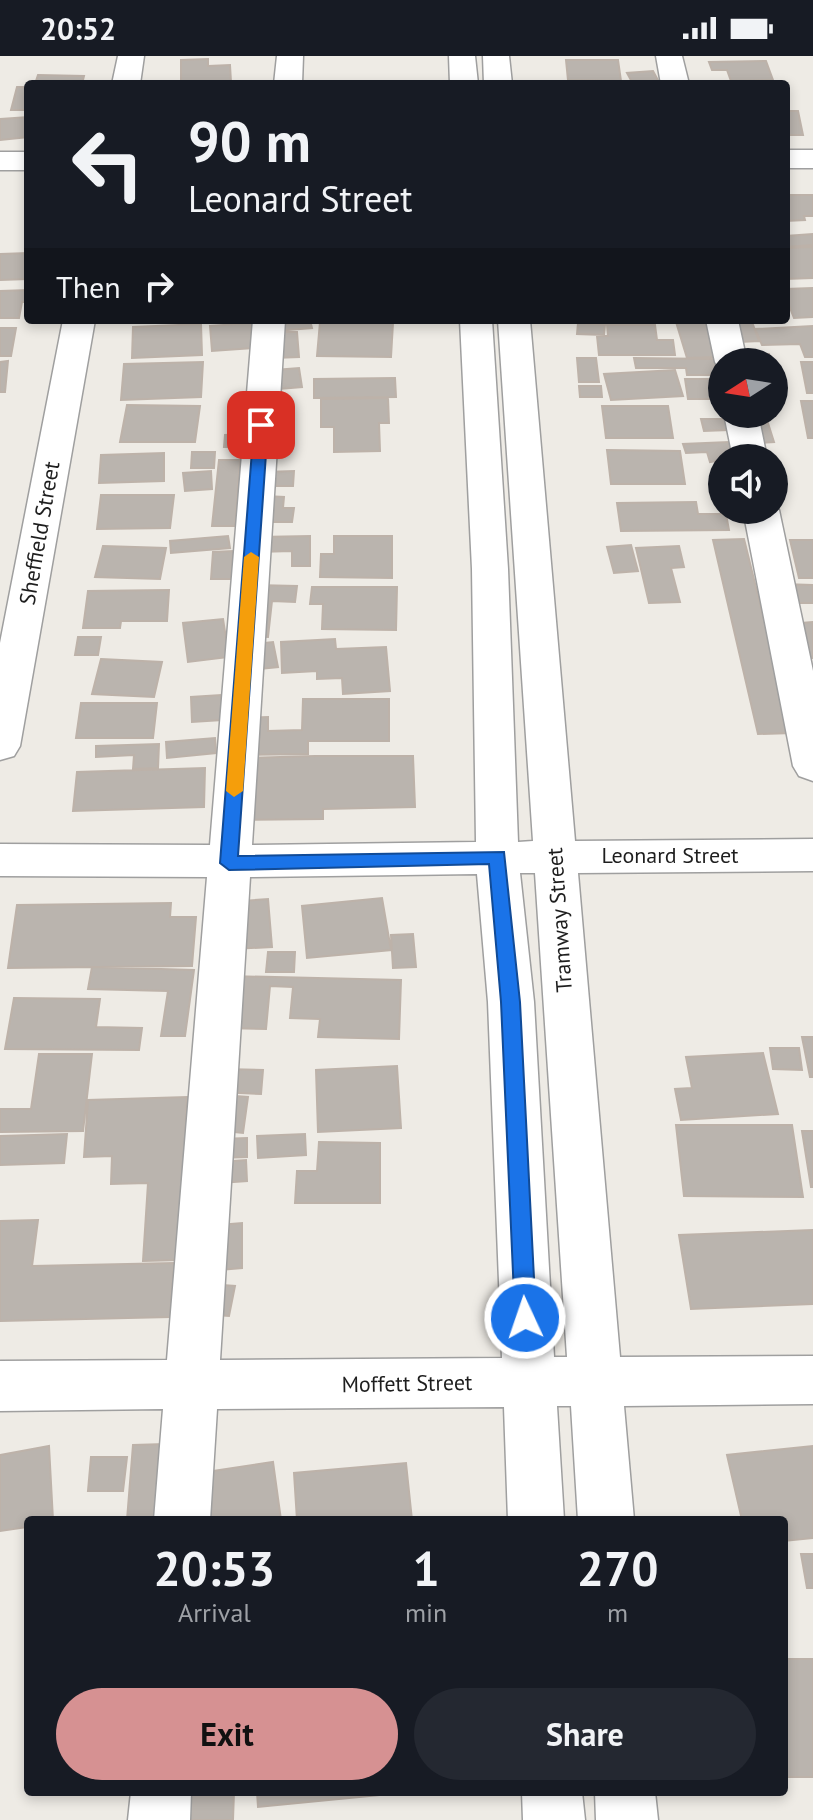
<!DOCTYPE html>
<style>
:root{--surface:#171b24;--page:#242831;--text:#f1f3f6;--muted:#9ea1a6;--accent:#d69192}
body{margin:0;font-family:"PT Sans",sans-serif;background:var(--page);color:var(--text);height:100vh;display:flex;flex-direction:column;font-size:30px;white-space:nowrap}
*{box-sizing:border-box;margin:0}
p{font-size:26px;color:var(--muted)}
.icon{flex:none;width:44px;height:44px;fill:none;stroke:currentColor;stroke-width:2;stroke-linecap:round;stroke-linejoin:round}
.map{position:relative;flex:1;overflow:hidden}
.side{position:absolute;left:24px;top:1460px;width:764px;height:280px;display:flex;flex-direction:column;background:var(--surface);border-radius:8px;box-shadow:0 4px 12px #0003}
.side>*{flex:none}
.banner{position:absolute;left:24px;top:24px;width:766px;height:244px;border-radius:8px;box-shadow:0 4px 12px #0003;background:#171b24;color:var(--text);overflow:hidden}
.needle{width:52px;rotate:258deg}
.buttons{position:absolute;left:708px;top:292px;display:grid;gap:16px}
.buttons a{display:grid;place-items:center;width:80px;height:80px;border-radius:50%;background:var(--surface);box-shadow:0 4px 12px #0003;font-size:40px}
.pin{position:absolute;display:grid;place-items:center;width:68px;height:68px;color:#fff;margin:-34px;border-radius:16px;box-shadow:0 4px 12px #0006}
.me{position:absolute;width:88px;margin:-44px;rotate:357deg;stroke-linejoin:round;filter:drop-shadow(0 0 6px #0008)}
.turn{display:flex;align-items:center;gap:28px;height:168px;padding:0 32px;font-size:36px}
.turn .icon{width:104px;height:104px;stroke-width:2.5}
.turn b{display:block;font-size:56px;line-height:68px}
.then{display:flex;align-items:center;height:76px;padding:0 32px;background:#0003;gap:16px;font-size:30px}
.eta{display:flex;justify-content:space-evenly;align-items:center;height:136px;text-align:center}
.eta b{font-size:48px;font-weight:700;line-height:56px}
.cta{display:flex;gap:16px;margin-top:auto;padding:16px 32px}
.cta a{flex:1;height:92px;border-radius:48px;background:var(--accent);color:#111;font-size:32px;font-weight:700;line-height:92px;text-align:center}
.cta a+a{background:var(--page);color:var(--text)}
.status{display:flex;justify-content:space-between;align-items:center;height:56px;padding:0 40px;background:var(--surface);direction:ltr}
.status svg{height:22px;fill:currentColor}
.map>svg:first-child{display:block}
.building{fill:#bab4ae;stroke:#bdb2a9;stroke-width:2}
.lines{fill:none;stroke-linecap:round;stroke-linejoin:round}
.minor-casing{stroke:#9f9f9f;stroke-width:3}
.minor{fill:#fff;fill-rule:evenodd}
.route{fill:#1a73e8;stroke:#114b97;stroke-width:2}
.slow{fill:#f59e0b}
.labels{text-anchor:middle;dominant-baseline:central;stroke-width:7;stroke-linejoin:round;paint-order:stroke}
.street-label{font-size:22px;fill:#1e1e1e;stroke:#fff}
</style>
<div class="status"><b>20:52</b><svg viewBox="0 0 49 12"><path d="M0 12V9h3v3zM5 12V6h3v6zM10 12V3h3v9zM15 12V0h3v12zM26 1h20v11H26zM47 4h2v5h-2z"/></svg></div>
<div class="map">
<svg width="813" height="1764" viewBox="0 0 813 1764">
<rect width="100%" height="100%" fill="#eeebe5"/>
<!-- building -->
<path class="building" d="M208,3V10L230,9L231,26L181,28V4Z
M566,4H618L621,25L568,24Z
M766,5L773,24L731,25L727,14H712L709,6Z
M653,15L659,26L633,28L627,17Z
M38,19L84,20L82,28H35Z
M17,31H28V54H11Z
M786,55H798L803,79H786Z
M28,61V81L0,84V63Z
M786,139H813V160H804L805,164L786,165Z
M813,178V189L786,191V180Z
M813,191V222L786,223V192Z
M28,197V223L0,224V198Z
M813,232V261L794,262L786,242V233Z
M28,234V246H22L19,262H0V235Z
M310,264L312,272L276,275L274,266Z
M705,264L717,301L687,302L676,266Z
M320,266L393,267L391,301L317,300Z
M733,266H752L759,285L739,286Z
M251,267L253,292L212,295L210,270Z
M578,267L605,269L604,279L577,278Z
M201,268L202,299L132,302L133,271Z
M607,269H655L657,284H673L675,299H599L597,280H608Z
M813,270V301H805L800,288L762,289L755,273Z
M0,272H16L11,300H0Z
M274,276H297L299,301L274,302Z
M738,297L769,298L770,306H739Z
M577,302H596L599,326H579Z
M634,302L714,303L717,319H687L686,312H636Z
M8,305L5,336H0V306Z
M203,306L201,341L121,344L124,308Z
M801,306H813V337H807Z
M299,312L302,331L279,333L275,314Z
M675,314L683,340L611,344L604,318Z
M395,322L396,341L314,342V323Z
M685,323H718L721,343H688Z
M579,330H601L602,341H580Z
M388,342L389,367H379L380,395L334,396V371H321V343Z
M801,345H813V382H808Z
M127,349L200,350L195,386H120Z
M602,350H668L673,382H606Z
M701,363H725L728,374L704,375Z
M768,367L774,386L757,387L751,368Z
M245,378V391H224L225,379Z
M729,386L733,402L710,406L707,396L686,397L683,388Z
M607,394L680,395L685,428H611Z
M192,396H215L214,412H191Z
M164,397V425L99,427L101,399Z
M219,404H240L235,470H212Z
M211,415L212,433L185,435L183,417Z
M294,415L293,430H264L265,416Z
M101,439H174L170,472L97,473Z
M265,440L284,441L283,452H294L292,466H262Z
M696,446L698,458H726L729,474L621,475L617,447Z
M228,480L230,492L171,497L170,485Z
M310,480V510H292V495L258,496L259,481Z
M334,480H392V522L320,521L321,498H334Z
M744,483L792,677L758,678L713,484Z
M790,484H813V522H799Z
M631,489L638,515L614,517L607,491Z
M103,490L166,492L160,523L95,521Z
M679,490L684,511L671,512L680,546L649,547L636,492Z
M233,495L231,523H211L213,496Z
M782,528L813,529V547H785Z
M253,529L297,530L295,546L272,545L268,581L246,580Z
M312,531H397L396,574L322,573L323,548H310Z
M169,534L167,565H121L120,572H83L88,535Z
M223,563L229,601L188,606L183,567Z
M813,566V602L802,603L789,568Z
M78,581H101L98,599H75Z
M335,583L336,593L386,591L390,635L343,638L342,622L317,623V615L282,617L281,586Z
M273,586L278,611L250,614L246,589Z
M101,603L162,606L154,641L92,638Z
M221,639L222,664L192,666L191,641Z
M303,643H389V685H308V698L242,699L244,662L268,661V675L302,674Z
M81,647H157L153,682H76Z
M215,682L216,697L167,702L166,686Z
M159,688L158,712L133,713L134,699L96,701V690Z
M315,700H413L415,751L323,753V763L239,764L241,702Z
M205,712L204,751L73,755L77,716Z
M382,842L391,894L307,902L302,850Z
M268,843L272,891L231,893L229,846Z
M171,847L170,861H196L192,910L8,912L17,849Z
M413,878L416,911L393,912L391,879Z
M268,896H295L294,916H266Z
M92,911L194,914L185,980H161L168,935L88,933Z
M229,920L401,924L399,983L318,981L320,963L290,962L293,931L270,930L266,973L223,972Z
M14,942L100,943L96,971L142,972L139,994L5,993Z
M802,981H813V1021H810Z
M770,992H799L802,1014L773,1013Z
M763,997L778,1058L681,1064L675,1033L692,1032L686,1001Z
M39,998H92L83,1075L0,1076V1053H31Z
M397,1010L401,1072L318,1076L316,1014Z
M222,1013L263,1014L261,1038L219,1036Z
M221,1039L248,1041L243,1077L215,1074Z
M187,1041L179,1204L143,1205L148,1127L111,1128L112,1100L84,1101L88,1044Z
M676,1069H792L803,1141L684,1140Z
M802,1075H813V1131H811Z
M67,1078L64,1107L0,1109V1080Z
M305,1078L306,1099L258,1102L257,1080Z
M247,1082V1101L219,1102L220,1083Z
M319,1086L380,1087V1147H295L297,1115H317Z
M246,1104L247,1125L220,1127L219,1106Z
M38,1164L32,1210L174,1207L170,1261L0,1265V1165Z
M242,1167V1212L207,1215L206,1170Z
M813,1174V1248L691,1253L679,1179Z
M208,1228L235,1230L229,1260L202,1258Z
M165,1388L160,1464H127L133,1389Z
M49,1390L53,1464H28V1471L0,1475V1399Z
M813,1390V1482L784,1485V1464H742L727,1399Z
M91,1401H127L123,1435H88Z
M273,1406L281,1464H203L199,1417Z
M406,1407L412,1464H297L294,1417Z
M801,1498H813V1532H807Z
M784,1603H813V1721H784Z
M172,1736H234L233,1764H170Z
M257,1736H379V1739L258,1751Z"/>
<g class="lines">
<!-- minor casing -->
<g class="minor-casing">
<path id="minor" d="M118,0H144L140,28H112Z
M277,0H303L302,28H274Z
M449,0H475L478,28H450Z
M483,0H509L512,28H484Z
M656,0H682L689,28H661Z
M786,94H813V112H786Z
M0,96H28V114H0Z
M63,264H95L20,690L14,700L0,704V587Z
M253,264H285L252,789L476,786L472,513L460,264H492L508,513L518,786L533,785L498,264H530L575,785L813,783V815L578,817L620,1301L813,1300V1348L624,1350L634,1464H578L571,1350H557L564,1464H508L504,1351L217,1353L210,1464H154L163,1353L0,1355V1305L167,1304L207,821L0,820V788L210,789ZM520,817H535L567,1301H554L534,946ZM477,818L488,946L502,1302L220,1304L250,821Z
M706,264H738L747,306H722V314L719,313L715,306Z
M724,358H758L767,402H733Z
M774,447L779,454L813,615V725L799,720L793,710L743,454H774Z
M131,1736H191L190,1764H128Z
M522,1736H582L585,1764H523Z
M595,1736H655L658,1764H596Z"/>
</g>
<!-- minor -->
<use href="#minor" class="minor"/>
</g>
<!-- route -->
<path class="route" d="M261,365L268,369L238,800L504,796L520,946L536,1262L533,1269L525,1272L518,1269L515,1262L501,946L489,808L229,814L220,807L254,369Z"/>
<!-- slow -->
<path class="slow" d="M251,496L259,501L243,735L234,741L226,735L244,501Z"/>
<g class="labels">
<!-- street labels -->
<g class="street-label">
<text transform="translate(39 477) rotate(-80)">Sheffield Street</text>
<text x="670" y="799">Leonard Street</text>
<text transform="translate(559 864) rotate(-94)">Tramway Street</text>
<text transform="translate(407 1327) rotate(-1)">Moffett Street</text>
</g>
</g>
</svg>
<div class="buttons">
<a><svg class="needle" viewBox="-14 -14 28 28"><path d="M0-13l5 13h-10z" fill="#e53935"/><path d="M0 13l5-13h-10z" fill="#9ea1a6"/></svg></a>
<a><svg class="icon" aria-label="sound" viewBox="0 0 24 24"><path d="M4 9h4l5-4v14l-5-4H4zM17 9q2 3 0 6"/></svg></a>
</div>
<div class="pin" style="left:261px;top:369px;background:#d93025"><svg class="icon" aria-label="arrive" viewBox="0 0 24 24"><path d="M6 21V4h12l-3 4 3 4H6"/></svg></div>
<svg class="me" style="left:525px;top:1262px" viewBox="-20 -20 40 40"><circle r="17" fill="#1a73e8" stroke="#fff" stroke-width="3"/><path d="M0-11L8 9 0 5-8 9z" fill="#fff"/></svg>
<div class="banner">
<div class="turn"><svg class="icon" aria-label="left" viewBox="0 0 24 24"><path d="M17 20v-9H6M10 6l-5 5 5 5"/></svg><div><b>90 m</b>Leonard Street</div></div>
<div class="then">Then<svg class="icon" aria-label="right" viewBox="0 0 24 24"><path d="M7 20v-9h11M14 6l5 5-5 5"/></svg></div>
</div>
<section class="side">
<div class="eta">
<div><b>20:53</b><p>Arrival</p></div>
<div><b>1</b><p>min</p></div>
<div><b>270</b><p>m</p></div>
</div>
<div class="cta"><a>Exit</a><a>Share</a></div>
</section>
</div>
